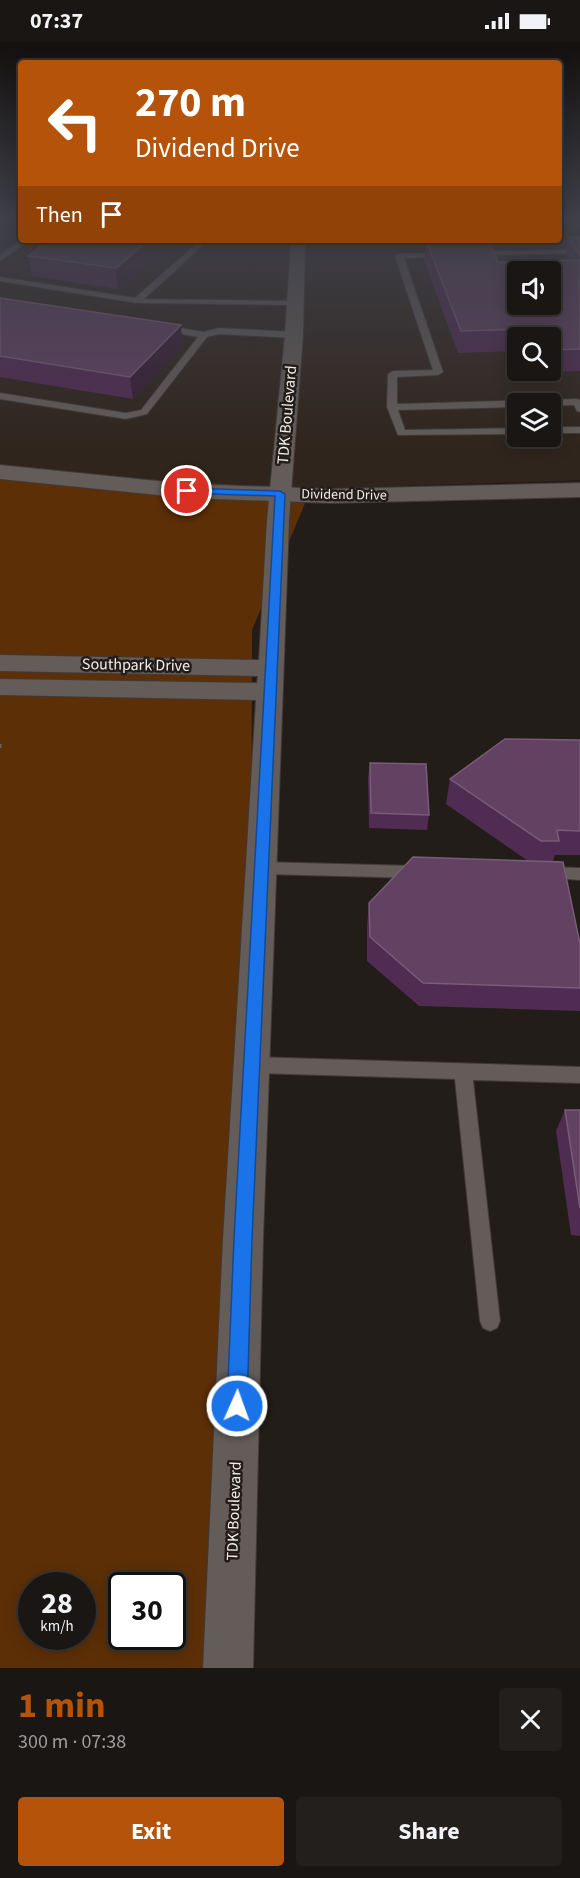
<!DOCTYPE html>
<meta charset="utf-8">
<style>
:root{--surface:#1a1613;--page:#231f1c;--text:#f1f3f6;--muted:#9f9fa0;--line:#383533;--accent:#b45309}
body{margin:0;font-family:"Source Sans 3",sans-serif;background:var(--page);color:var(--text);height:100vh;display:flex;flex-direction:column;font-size:22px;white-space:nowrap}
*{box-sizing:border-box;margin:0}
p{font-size:20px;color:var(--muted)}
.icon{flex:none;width:33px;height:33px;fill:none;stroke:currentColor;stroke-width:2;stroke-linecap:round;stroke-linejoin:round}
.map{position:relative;height:1626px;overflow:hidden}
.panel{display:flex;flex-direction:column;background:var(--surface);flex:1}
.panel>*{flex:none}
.guide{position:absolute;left:18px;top:18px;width:544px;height:183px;border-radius:6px;box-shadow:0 3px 15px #0003,0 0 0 2px var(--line);background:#b45309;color:#fff;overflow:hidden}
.fabs{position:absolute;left:507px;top:219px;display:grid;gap:12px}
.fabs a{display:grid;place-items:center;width:54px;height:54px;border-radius:6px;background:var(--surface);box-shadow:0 3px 15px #0003,0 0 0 2px var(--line);font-size:30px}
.speed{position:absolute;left:18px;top:1530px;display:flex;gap:12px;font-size:30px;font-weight:700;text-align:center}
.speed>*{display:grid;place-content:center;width:78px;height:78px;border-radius:50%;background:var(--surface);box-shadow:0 3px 15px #0003,0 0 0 2px var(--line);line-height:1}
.speed small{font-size:15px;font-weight:400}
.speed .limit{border:3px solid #111;border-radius:9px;background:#fff;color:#111}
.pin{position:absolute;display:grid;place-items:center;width:51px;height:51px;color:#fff;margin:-26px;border:3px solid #fff;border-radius:50%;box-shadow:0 2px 6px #0007}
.me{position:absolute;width:66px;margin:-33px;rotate:2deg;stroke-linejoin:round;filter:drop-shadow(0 0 4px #0008)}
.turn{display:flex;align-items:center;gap:21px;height:126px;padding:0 18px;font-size:27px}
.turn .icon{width:78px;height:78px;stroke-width:2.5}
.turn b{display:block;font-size:42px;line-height:51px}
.then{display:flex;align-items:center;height:57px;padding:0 18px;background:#0003;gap:12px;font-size:22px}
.round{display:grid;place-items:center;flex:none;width:63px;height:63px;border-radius:6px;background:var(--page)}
.overview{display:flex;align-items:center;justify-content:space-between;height:102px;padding:0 18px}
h1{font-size:36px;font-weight:700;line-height:45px;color:var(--accent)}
.button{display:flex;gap:12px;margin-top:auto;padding:12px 18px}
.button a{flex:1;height:69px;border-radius:6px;background:var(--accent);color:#fff;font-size:24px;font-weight:700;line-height:69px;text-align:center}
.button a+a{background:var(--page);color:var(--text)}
.status{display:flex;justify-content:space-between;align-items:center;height:42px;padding:0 30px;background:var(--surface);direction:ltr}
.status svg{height:16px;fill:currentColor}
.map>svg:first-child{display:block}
.built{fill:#30251d;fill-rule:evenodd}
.green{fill:#5c2f07;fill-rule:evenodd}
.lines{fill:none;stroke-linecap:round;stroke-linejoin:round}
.service-casing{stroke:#3f3a38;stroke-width:2}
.minor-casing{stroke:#3f3a38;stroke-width:2}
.tertiary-casing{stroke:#3f3a38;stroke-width:2}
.path{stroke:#69635f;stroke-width:3;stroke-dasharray:4 3;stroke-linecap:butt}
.service{fill:#635c58;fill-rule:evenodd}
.minor{fill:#635c58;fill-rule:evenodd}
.tertiary{fill:#635c58;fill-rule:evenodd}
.wall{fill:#502c52}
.shaded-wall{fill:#371d35}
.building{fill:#624163;stroke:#785c78;stroke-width:1.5;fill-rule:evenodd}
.route{fill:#1a73e8;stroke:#114b97;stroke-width:1.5}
.labels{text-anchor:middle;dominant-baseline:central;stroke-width:5;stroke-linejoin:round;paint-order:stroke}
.far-street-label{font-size:14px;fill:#f3eeeb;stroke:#231d19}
.street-label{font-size:16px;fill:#f3eeeb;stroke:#231d19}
</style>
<div class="status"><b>07:37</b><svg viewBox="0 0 49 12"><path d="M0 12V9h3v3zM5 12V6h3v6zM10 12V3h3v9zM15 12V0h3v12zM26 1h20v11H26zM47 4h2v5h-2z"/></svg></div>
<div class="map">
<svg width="580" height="1626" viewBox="0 0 580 1626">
<rect width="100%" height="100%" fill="#231d19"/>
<!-- built -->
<path class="built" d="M0,177H21V198H560V177H580V438L311,447L0,428ZM518,230H550V262H518ZM518,296H550V328H518ZM518,362H550V394H518Z"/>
<!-- green -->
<path class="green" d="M0,428L311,447L252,588L251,998L207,1626H0ZM32,1544H82V1594H32ZM122,1544H172V1594H122Z"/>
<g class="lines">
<!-- service casing -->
<g class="service-casing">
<path id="service" d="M21,198H30L0,219V213Z
M201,198H209L144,257L296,259L300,261L296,263L137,261L0,239V235L135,256Z
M580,207V211L475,214L471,212L475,210Z
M445,211H448V215L404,216L443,330L438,333L397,335V362L577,357L580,358V370L577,369L574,363L550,364V362H518V365L398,368L405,388L518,386V392L398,393L387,365L388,332L393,329L433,328L395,214L399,212Z
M163,283L204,290L219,286L294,290L298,293L294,296L219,292L207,295L147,372L126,377L0,357V351L126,371L141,368L198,295L160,288L159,286Z
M550,385H580V391H550Z
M262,820L417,824L422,826L425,830L422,834L417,836L262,832L257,830L254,826L257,822Z
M546,825L580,826V838L541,835L538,831L541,827Z
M252,1015L580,1025V1041L473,1038L500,1279L497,1286L490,1289L483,1286L480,1279L455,1037L252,1031L246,1029L243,1023L246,1017Z"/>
</g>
<!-- minor casing -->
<g class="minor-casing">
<path id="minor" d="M291,198H305L303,293L289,478L263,1197L253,1626H203L223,1197L256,658L0,653V637L257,641L258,634L0,629V613L259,618L267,478L285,293Z"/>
</g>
<!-- tertiary casing -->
<g class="tertiary-casing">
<path id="tertiary" d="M0,423L187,442L331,447L580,441V455L331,461L187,456L0,437Z"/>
</g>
<!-- path -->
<path class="path" d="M0,702V706"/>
<!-- service -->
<use href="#service" class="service"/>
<!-- minor -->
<use href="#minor" class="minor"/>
<!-- tertiary -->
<use href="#tertiary" class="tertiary"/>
</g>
<!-- wall -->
<path class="wall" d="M568,195H580V329L538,330L537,328H550V296H518V309L458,311L424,218L426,198L498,220L567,219L565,216Z
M174,198L118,247L32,234L28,214Z
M0,256L181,283L182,304L133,357L0,335Z
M580,698V813H555L553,820L580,946V969L419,964L367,919V885L369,861L528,819L446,762L450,737Z
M370,721L429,773L427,788L369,786L368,736Z
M565,1068H580V1194L571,1193L556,1089Z"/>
<!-- shaded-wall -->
<path class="shaded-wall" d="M149,198H174L118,247L116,226Z
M181,283L182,304L133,357L130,335Z"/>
<!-- building -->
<path class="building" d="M568,195H580V214Z
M49,198H149L116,226L28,214Z
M426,198H487L498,220L580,218V307L550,308V296H536L531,287L461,289ZM518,230H550V262H518Z
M0,256L181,283L130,335L0,314Z
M505,697L580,698V789L557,788L559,799H541L450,737Z
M370,721L426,722L429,773L371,771Z
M413,815L563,820L580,902V946L423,941L370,895L369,861Z
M565,1068H580V1166Z"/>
<!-- sky -->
<linearGradient id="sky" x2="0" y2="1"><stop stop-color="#13100e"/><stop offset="0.44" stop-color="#3f4049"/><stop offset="1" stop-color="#3f4049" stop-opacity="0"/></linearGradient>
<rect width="580" height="405" fill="url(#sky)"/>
<!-- route -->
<path class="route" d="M187,446L280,449L285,452L252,1197L247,1364L244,1371L237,1374L230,1371L227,1364L234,1197L275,454L183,451L182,449Z"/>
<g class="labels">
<!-- far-street labels -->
<g class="far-street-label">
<text transform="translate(344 453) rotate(1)">Dividend Drive</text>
</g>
<!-- street labels -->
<g class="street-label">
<text transform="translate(287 373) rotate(-85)">TDK Boulevard</text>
<text transform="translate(136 623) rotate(1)">Southpark Drive</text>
<text transform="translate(234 1469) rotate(-88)">TDK Boulevard</text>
</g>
</g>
</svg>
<div class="fabs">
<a><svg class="icon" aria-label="sound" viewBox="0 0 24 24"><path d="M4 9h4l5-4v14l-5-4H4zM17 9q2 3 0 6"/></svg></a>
<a><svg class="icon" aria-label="search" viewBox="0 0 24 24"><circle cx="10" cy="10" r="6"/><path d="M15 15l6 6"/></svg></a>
<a><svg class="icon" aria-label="layers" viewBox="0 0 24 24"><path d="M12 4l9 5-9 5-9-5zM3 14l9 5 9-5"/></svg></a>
</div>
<div class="speed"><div>28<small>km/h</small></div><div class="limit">30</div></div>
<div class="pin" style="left:187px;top:449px;background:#d93025"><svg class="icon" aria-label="arrive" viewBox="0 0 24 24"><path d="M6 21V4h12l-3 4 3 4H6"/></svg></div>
<svg class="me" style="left:237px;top:1364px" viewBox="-20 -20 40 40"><circle r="17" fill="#1a73e8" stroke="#fff" stroke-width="3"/><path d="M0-11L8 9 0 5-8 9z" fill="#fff"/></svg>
<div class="guide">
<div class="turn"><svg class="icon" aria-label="left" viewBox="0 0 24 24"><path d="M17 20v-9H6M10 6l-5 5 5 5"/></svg><div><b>270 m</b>Dividend Drive</div></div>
<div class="then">Then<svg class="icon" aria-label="arrive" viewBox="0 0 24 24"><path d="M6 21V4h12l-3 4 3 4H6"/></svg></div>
</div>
</div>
<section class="panel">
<div class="overview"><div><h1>1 min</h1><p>300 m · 07:38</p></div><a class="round"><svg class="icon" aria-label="close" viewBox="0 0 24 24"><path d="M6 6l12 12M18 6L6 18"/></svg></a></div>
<div class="button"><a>Exit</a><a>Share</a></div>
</section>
